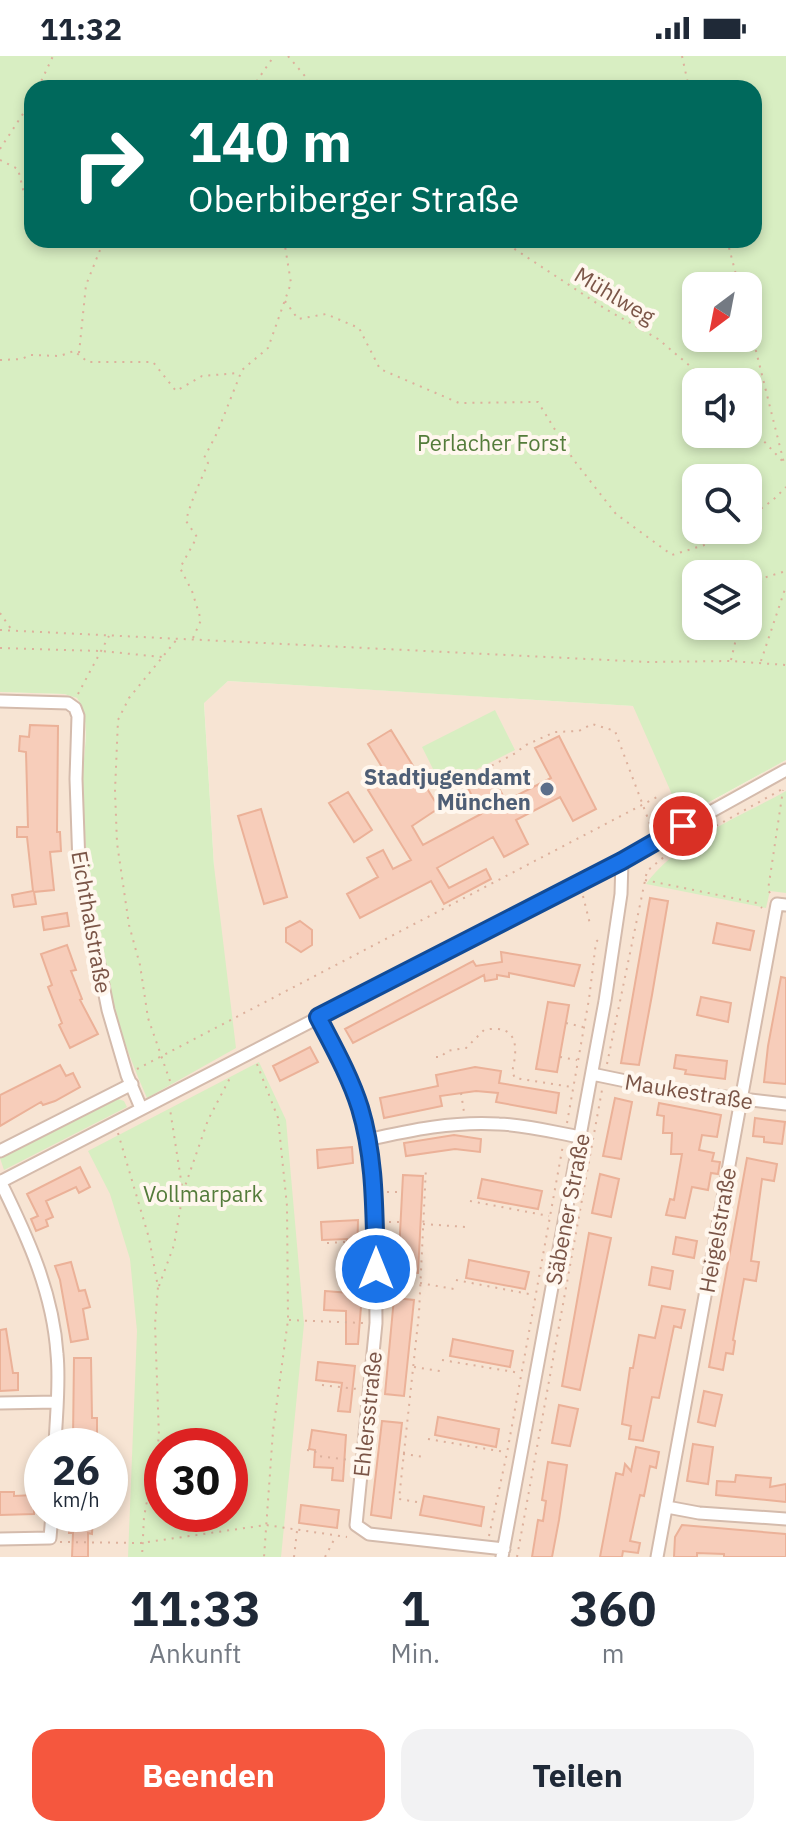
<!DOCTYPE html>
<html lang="de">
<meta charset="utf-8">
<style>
:root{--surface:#fff;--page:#f2f2f3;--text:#1f2937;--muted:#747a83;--accent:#f5573e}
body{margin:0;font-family:"IBM Plex Sans",sans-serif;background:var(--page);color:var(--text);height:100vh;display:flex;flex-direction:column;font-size:30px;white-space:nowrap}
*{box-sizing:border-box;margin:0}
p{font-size:26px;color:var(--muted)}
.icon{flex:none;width:44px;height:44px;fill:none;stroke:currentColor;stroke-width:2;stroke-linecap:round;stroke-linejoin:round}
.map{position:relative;height:1501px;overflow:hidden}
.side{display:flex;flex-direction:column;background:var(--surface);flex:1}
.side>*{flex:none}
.top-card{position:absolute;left:24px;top:24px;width:738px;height:168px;border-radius:24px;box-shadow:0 4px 12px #0003;background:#00695c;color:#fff;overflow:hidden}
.needle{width:52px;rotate:212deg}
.tools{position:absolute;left:682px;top:216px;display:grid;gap:16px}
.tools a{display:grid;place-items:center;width:80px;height:80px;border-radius:16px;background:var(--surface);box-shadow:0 4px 12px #0003;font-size:40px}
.speed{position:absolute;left:24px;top:1372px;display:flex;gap:16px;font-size:40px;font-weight:700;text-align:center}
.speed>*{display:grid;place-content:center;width:104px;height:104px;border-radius:50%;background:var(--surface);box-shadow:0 4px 12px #0003;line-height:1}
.speed small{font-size:20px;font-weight:400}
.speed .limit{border:12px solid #d22;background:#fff;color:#111}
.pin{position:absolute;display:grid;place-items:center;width:68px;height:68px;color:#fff;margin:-34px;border:4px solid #fff;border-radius:50%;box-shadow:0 2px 8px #0007}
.me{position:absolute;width:88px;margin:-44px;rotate:0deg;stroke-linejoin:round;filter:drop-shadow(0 0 6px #0008)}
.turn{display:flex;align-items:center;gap:28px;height:168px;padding:0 32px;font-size:36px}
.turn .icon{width:104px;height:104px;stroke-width:2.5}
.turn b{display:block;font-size:56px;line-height:68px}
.eta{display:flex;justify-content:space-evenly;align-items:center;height:136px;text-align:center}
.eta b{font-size:48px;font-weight:700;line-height:56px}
.primary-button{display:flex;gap:16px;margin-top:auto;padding:16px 32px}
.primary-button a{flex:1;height:92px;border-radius:24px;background:var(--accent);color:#fff;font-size:32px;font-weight:700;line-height:92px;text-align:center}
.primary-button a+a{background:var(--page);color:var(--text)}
.status{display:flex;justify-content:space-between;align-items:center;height:56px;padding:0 40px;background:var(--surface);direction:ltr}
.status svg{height:22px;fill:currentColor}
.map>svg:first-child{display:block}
.residential{fill:#f7e4d3;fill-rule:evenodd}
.green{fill:#d8eec2;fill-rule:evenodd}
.building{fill:#f7cdba;stroke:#ebb198;stroke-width:2}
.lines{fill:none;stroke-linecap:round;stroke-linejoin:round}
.street-casing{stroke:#d4bbac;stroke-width:15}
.path{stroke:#ddb09c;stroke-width:2;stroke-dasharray:2 6;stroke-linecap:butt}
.street{stroke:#fff;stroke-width:11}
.route-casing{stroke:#114b97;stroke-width:20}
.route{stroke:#1a73e8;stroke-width:14}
.service-dot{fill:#5c6f8a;stroke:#fff7ee;stroke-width:3}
.labels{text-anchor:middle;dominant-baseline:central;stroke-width:8;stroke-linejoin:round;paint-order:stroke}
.street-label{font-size:22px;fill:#7b5547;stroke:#fff7ee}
.park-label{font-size:22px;fill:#547c3b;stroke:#fff7ee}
.service-label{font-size:22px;font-weight:bold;fill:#4e5e75;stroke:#fff7ee;text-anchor:end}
</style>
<div class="status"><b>11:32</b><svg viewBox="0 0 49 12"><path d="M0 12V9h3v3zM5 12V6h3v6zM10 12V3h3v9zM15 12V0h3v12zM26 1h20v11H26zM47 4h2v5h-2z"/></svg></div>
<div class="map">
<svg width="786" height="1501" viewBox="0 0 786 1501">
<rect width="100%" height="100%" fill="#fef3e5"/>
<!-- residential -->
<path class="residential" d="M228,625L634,650L683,761L786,704V1501H0V636L64,638L77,642L83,651L86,671L83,724L87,808L214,810L204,646ZM42,1390H110V1458H42ZM162,1390H230V1458H162Z"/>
<!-- green -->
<path class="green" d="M0,0H786V704L682,761L633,650L228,625L204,647L214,810L236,992L147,1042C114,969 93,886 87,806C85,779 83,752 83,726C82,698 93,667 77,642L64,638L0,636ZM32,32H754V184H32ZM696,230H748V282H696ZM696,326H748V378H696ZM696,422H748V474H696ZM696,518H748V570H696Z
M495,654L515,694L442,731L422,691Z
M786,735V837L770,835L766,852L646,828C677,785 740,761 786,735Z
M259,1006L286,1064L304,1268L281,1501H128L137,1275L130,1203L110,1138L88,1095ZM162,1390H230V1458H162Z
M118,1043L124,1045L127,1051L4,1114L0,1102Z"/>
<!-- building -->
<path class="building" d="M30,669L58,670L57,776H60L61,795L50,796L54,834L34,836L36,848L14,851L12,839L33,835L27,781H17V771H28L26,696L19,695L20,680L29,681Z
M391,674L439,752L412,770L423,789L481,758L466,728L490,716L506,745L551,722L535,692L559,680L596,753L573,765L560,741L516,764L528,788L504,801L493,781L437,812L449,832L486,813L491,823L444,848L431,825L360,862L347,838L378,821L367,802L383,794L393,813L411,804L368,734L388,721L368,688Z
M348,736L372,774L354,786L329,747Z
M261,753L287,841L264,848L238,760Z
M650,842L668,845L652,939L639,1009L621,1007Z
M67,857L69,870L44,874L42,861Z
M300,865L312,874V889L301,896L286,886V872Z
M717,867L754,875L750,894L713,887Z
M67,889L76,914L71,915L82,943L80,944L98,978L70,992L59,969L62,967L48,931L52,929L41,898Z
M501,896L580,909L574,930L509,917V921L497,919V923L485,925L484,919L353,987L345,973L473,905L476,910L502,906Z
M781,921L786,922V1028L764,1026L768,990Z
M701,941L731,947L728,966L697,959Z
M548,946L569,949L557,1016L536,1013Z
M310,991L318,1006L280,1025L273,1010Z
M676,999L727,1005L725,1023L685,1018L686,1014L674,1012Z
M60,1009L66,1020L73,1017L80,1031L55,1045L43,1049L41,1046L0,1070V1039Z
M475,1011L501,1015L499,1027L559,1037L556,1057L496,1046L498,1037L476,1035L440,1040L442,1050L384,1062L380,1042L438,1030L436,1019Z
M615,1042L632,1046L621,1103L603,1100Z
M659,1047L721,1059L717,1081L702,1079L699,1094L714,1097L712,1105L720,1106L718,1118L711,1117L708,1134L692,1131L685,1162L666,1159L670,1143L674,1144L682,1098H671L672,1077H663L664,1060L657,1059Z
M755,1062L785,1066L782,1088L764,1086V1081L753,1080Z
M454,1079L481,1083L480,1096L455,1093L406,1100L404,1087Z
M352,1091L353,1107L318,1112L317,1094Z
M747,1102L777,1108L774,1125L762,1123L751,1205L759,1206L756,1225L744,1223L733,1284L735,1285L733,1298L726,1297L723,1314L709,1311Z
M80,1111L90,1131L79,1137L76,1131L46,1145L53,1161L46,1164L48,1170L36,1175L31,1163L38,1160L27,1138Z
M600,1118L619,1123L611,1161L592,1157Z
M403,1119L423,1120L418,1217L398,1216Z
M482,1123L542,1135L538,1153L478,1142Z
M358,1164L357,1205H347V1183L322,1184L321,1166Z
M589,1177L611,1182L580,1334L562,1330Z
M676,1181L697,1185L694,1202L673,1198Z
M469,1204L529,1216L525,1233L466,1222Z
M71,1206L79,1235L85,1234L90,1251L83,1253L88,1283L71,1286L60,1224L55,1210Z
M652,1211L673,1215L670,1233L649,1229Z
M325,1235L362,1238L358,1288H346V1255L324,1254Z
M394,1242L414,1244L404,1340L385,1338Z
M662,1250L685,1254L681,1272L674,1270L659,1342L652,1341L643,1385L629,1383L631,1370L622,1368L630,1312H633L639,1279L655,1282Z
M6,1273L13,1317H18V1334L0,1335V1274Z
M453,1283L513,1295L510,1311L450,1300Z
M74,1302H91L92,1362H97V1383H73Z
M318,1306L355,1310L350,1356L338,1355L342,1327L316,1324Z
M704,1335L722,1339L715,1370L698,1366Z
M559,1349L578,1353L570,1390L552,1387Z
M438,1361L499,1373L496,1391L435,1379Z
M382,1365L402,1367L391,1462L371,1459Z
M312,1374L346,1379L343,1425L332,1424L333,1412L314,1411L315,1394L309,1393Z
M693,1388L713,1391L708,1428L687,1425Z
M636,1391L659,1396L656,1412L650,1410L644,1440L640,1439L630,1485L640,1487L638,1497L623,1495L622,1501H600L616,1417L623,1419L625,1408L631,1415Z
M548,1406L567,1409L559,1464L552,1501H532L538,1464L543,1465L546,1445L542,1444Z
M736,1419L771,1422L770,1431L786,1428V1446L716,1439L717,1425L735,1426Z
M0,1436H14V1440L34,1439V1458L0,1459Z
M424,1440L484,1451L481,1470L420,1459Z
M301,1449L339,1454L337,1472L299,1467Z
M70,1458H93L92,1478L88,1477V1501H72L73,1477H69Z
M682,1469L786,1478V1501H724V1498L697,1497V1501H674L675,1481Z"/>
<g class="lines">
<!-- street casing -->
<g class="street-casing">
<path id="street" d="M0,645L68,647L75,652L78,660L76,723L79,809L108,954L127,1019L141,1052
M318,961L353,1031L360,1053L375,1136L376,1267L356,1469L369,1478L504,1493
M592,1018L674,1035L786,1048
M367,1084C411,1074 454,1065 499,1068C526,1069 553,1076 580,1081
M0,1095L132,1028
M0,1125C27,1180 53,1236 57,1298C60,1328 56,1360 55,1390
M0,1126L622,805L786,714
M0,1347L57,1346
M667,1451L699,1457L786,1463
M0,1483L50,1482L52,1458
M502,1501L605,945L621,838L622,805
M657,1501L777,848L786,849"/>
</g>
<!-- path -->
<path class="path" d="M288,0L315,32
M682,0L689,32
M38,32L53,0
M252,32L274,0
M0,93L32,44
M0,104L18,113L26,145L32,149
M501,184L604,252L658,283L709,326
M727,184L739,230
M285,245L298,263L326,258L359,272L380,313L459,347L538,346L573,403L616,458L672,499L714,486L731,474
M748,263L784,407
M79,297L86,229L104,184
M0,304L22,303L30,299L60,300L74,295L88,306H153L176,335L202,320L238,317
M748,368L786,409
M748,462L773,444L786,431
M748,547L763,522L786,515
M0,557L11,573
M0,574L648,606L730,605L786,609
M193,582L201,564L192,535L180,512L197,481L186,465C191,444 200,427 208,407L204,402L217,377L242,314L268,292L291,227L284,184
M0,592L101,595L162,601
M731,604L739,570
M761,605L786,530
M78,638L109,580
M435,739L514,698L526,689L555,676L579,675L592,668L615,675L653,776
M645,824L757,847L762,852
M770,837L768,834L783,734
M583,840L590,868
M566,967L583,971
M436,1001H441L447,995L466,992L484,974C519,967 518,992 512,1016L515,1022L572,1031
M560,1001L577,1004
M257,1008L278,1062L287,1150L288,1264L273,1375L264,1501
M607,1008L647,815L671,795L786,731
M137,1013L661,739
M170,1025L148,962L140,909L129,869L117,787L115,735L118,664L129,642L178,582
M461,1037L464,1056
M567,1067L589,943L596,886L600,882
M118,1077L149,1182L158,1231L155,1268L159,1381L144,1461L142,1501
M183,1136L208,1064L231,1020
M387,1136H402
M470,1145L549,1160
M389,1166H400
M423,1168L466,1171
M327,1187L363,1185
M388,1196L399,1197
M456,1224L534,1239
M420,1227L454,1233
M159,1230L174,1189L183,1137L170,1053
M289,1264L363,1267
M442,1304L520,1317
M414,1311L440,1315
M322,1329L357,1333
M428,1383L505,1396
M307,1394L315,1395L318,1400L349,1404
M403,1398L425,1401
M417,1446L399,1443L419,1257L426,1111
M489,1480L507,1397L563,1089
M60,1486L141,1487L266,1469L347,1481
M294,1501L297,1475
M325,1501L336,1480
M517,1501L602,1034"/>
<!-- street -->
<use href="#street" class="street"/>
</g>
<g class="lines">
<!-- route casing -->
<g class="route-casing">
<path id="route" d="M376,1213C374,1159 376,1105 360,1052C350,1020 333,990 318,961L622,805L683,770"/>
</g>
<!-- route -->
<use href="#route" class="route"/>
</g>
<!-- markers -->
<circle class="service-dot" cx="547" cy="733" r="8"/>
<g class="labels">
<!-- street labels -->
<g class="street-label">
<text transform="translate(615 239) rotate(31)">Mühlweg</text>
<text transform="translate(92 866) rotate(80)">Eichthalstraße</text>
<text transform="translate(689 1035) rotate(9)">Maukestraße</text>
<text transform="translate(567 1153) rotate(-79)">Säbener Straße</text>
<text transform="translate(717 1174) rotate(-80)">Heigelstraße</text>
<text transform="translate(367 1358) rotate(-84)">Ehlersstraße</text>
</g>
<!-- park labels -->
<g class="park-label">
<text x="492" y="386">Perlacher Forst</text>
<text x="203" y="1137">Vollmarpark</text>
</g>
<!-- service labels -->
<g class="service-label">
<text x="531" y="720">Stadtjugendamt<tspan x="531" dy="25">München</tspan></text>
</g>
</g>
</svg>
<div class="tools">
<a><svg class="needle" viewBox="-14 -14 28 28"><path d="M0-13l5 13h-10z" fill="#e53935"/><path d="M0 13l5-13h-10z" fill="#747a83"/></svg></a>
<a><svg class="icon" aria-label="sound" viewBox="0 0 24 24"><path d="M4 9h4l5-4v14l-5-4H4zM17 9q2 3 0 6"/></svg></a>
<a><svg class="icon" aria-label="search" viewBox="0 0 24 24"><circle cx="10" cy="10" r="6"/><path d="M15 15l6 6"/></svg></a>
<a><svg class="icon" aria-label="layers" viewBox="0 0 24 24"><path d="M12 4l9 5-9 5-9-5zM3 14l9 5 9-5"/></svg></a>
</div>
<div class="speed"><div>26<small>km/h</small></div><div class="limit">30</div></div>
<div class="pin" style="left:683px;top:770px;background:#d93025"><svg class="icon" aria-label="arrive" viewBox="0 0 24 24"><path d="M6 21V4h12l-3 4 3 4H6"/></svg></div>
<svg class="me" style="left:376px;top:1213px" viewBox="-20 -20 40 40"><circle r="17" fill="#1a73e8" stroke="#fff" stroke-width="3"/><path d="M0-11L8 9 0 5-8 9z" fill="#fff"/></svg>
<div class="top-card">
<div class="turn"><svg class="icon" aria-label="right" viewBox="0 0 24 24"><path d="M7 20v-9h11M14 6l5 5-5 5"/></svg><div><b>140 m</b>Oberbiberger Straße</div></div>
</div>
</div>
<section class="side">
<div class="eta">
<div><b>11:33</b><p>Ankunft</p></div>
<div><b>1</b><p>Min.</p></div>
<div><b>360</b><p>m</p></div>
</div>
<div class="primary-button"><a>Beenden</a><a>Teilen</a></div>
</section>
